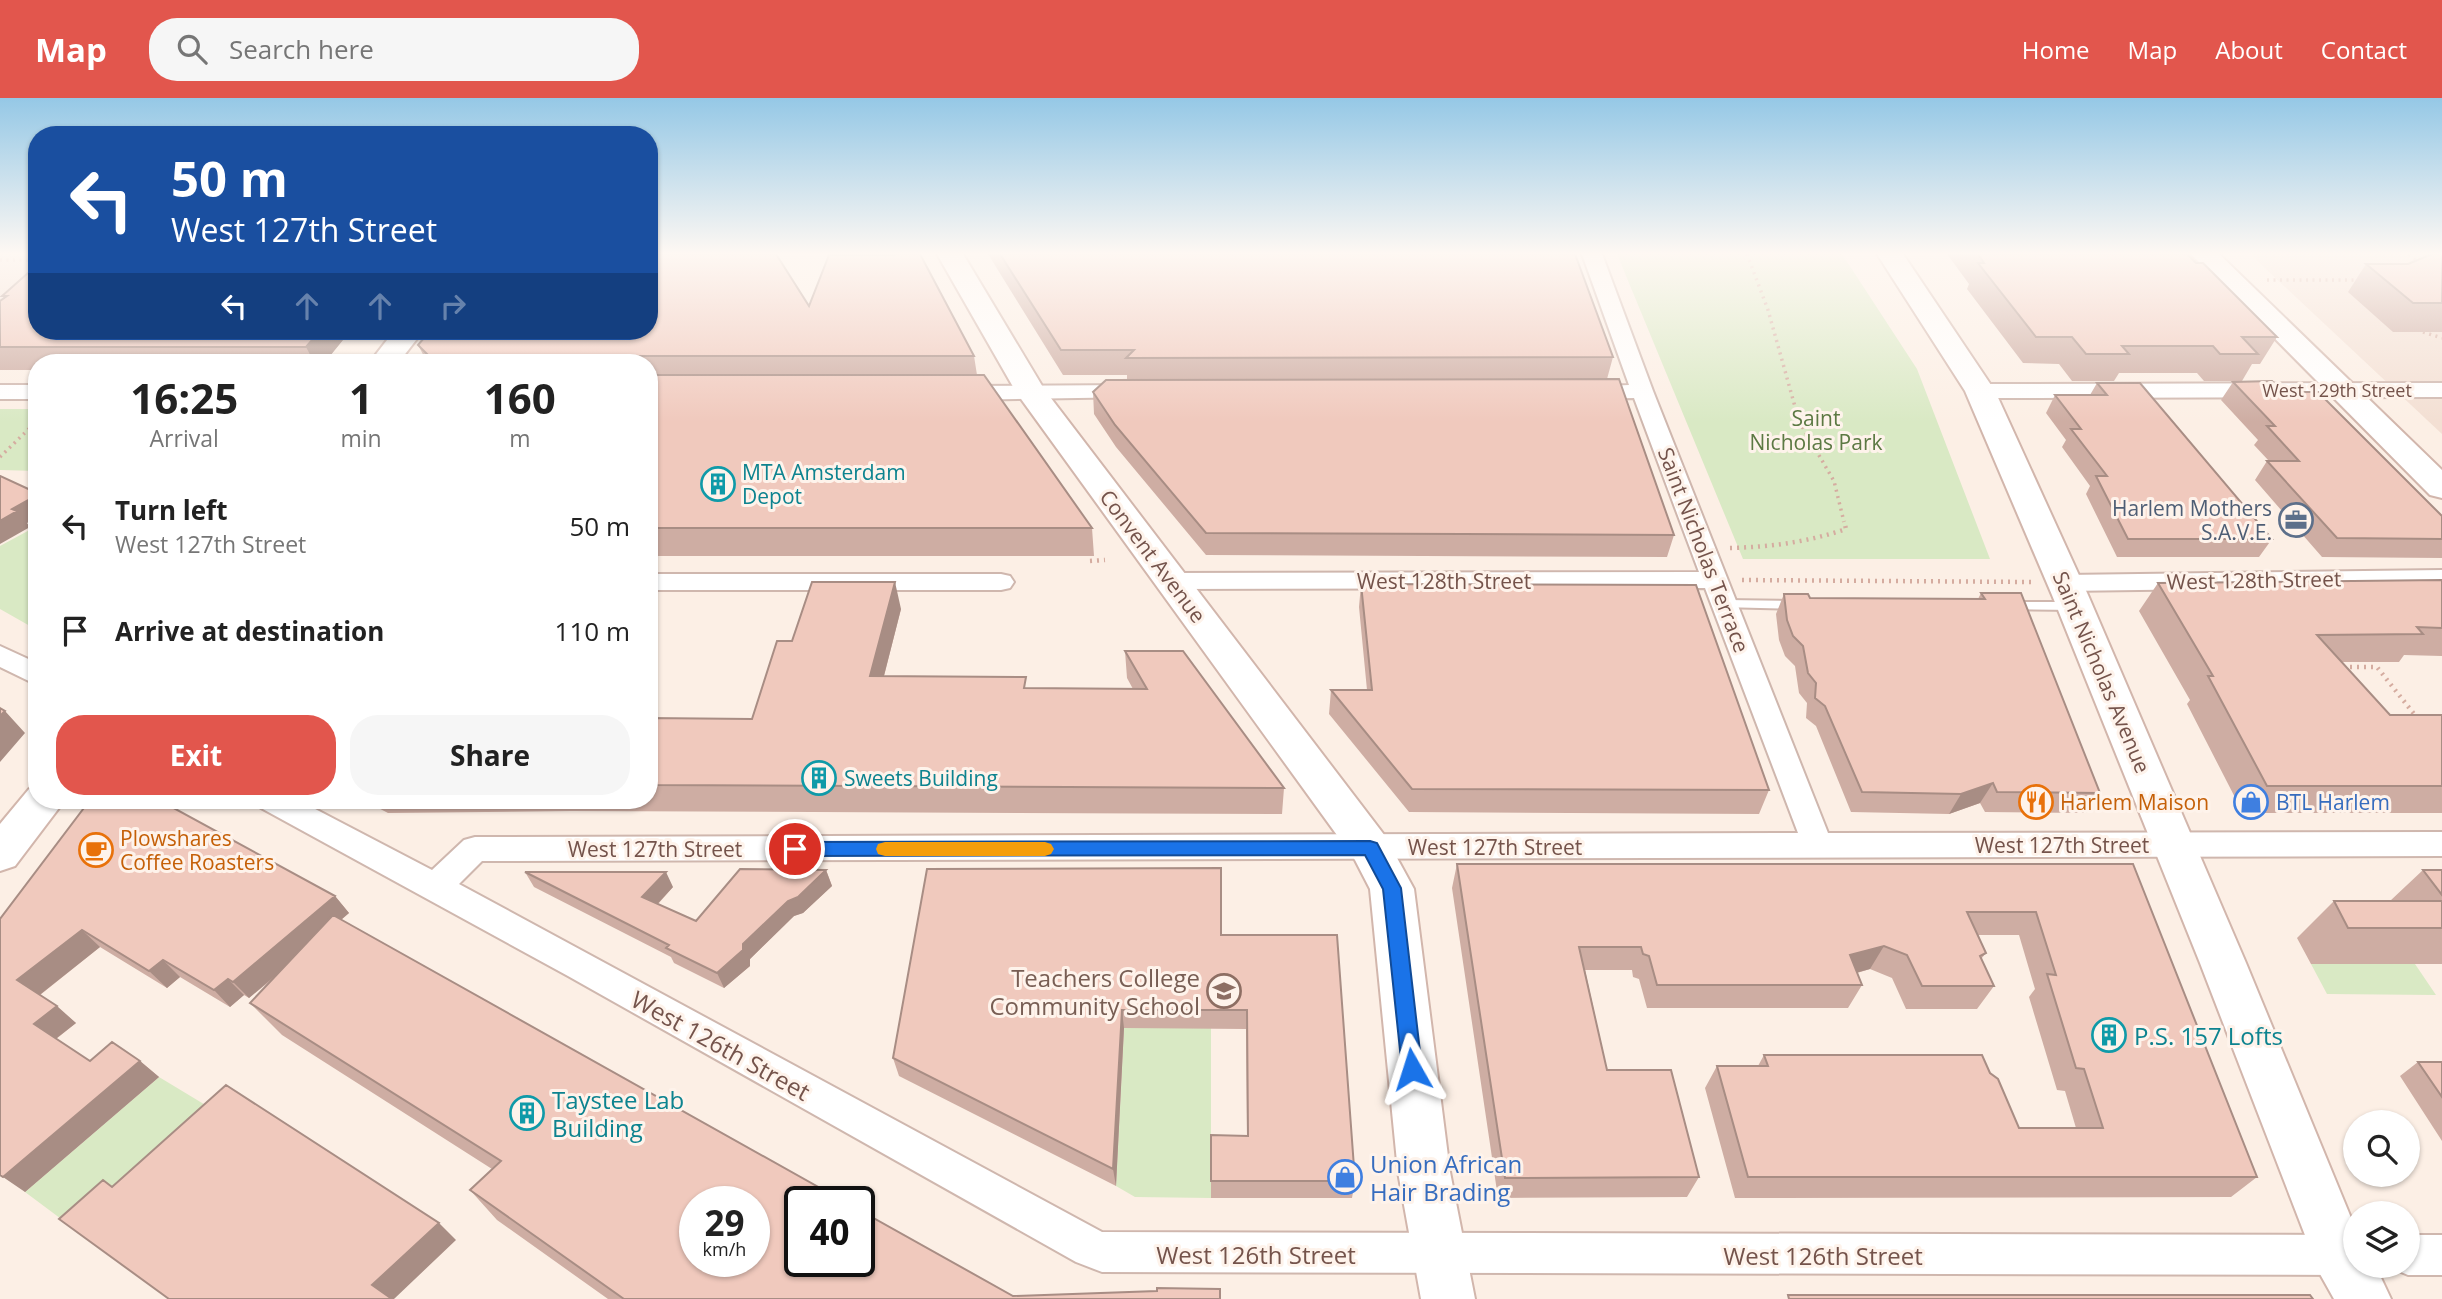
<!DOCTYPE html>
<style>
:root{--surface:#fff;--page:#f6f6f6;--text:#222;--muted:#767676;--accent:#e2564d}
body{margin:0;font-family:"Open Sans",sans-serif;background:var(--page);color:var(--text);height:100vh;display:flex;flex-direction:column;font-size:26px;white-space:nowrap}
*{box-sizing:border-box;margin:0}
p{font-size:23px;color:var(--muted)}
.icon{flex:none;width:38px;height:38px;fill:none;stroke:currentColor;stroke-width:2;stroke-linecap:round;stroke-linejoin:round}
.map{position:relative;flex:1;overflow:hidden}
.details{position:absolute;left:28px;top:256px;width:630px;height:455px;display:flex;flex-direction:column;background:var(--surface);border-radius:28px;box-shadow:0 2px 5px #0004}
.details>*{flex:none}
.guide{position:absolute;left:28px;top:28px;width:630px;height:214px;border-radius:28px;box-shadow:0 2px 5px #0004;background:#1a4fa0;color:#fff;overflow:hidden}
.controls{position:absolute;left:2343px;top:1012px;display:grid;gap:14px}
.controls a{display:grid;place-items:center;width:77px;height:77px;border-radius:50%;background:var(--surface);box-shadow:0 2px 5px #0004;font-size:35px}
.speed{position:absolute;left:679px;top:1088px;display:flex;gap:14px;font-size:35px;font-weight:700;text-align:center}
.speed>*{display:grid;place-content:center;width:91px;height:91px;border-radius:50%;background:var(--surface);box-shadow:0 2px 5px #0004;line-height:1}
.speed small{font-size:18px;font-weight:400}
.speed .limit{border:4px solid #111;border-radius:10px;background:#fff;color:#111}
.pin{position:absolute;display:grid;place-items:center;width:60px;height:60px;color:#fff;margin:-30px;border:4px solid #fff;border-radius:50%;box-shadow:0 2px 7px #0007}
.me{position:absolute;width:77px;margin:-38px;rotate:354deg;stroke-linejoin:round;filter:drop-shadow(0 0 5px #0008)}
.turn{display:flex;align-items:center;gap:24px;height:147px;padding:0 28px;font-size:32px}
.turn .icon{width:91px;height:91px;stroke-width:2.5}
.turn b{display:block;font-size:49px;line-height:60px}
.lanes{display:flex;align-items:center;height:66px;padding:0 28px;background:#0003;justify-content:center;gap:35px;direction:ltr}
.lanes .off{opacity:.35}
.eta{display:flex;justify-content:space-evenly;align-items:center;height:119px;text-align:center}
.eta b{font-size:42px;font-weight:700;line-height:49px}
.action{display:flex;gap:14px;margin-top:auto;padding:14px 28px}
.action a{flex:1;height:80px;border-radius:28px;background:var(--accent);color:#fff;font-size:28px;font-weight:700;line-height:80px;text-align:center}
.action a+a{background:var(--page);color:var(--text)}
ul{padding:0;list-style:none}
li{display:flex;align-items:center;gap:21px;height:105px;padding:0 28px}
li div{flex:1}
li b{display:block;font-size:26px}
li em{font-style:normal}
header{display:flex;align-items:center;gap:42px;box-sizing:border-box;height:98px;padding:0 35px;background:var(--accent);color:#fff}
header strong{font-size:33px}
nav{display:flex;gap:38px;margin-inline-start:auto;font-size:24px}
.search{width:490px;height:63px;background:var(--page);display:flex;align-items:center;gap:18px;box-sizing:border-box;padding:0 24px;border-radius:28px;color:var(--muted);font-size:26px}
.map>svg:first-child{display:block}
.residential{fill:#f3dfd3}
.green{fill:#d9e9c4}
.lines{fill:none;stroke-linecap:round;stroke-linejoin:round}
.lane-casing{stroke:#cfb7ae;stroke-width:4}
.street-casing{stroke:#cfb7ae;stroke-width:4}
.secondary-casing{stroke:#d2b6ac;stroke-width:4}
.path-far1{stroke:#d5aca0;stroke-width:3.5;stroke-dasharray:2 4.5;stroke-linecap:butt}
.path{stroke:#d5aca0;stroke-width:4.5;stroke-dasharray:2 5;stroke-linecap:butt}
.lane{fill:#fff;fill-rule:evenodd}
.street{fill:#fff;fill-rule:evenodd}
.secondary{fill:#fff;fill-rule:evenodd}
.wall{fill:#ceada3}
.shaded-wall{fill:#a88d84}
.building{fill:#f0c9bd;stroke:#a88d84;stroke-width:2;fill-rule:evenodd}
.route{fill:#1a73e8;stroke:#114b97;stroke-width:2}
.slow{fill:#f59e0b}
.labels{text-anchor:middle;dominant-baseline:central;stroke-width:6;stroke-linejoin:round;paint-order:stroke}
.far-street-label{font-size:18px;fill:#74534b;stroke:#fef3eb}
.park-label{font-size:21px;fill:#5c7943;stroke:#fef3eb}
.culture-label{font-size:21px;fill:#0d838f;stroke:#fef3eb;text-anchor:start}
.service-label{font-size:21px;fill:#4e5e75;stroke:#fef3eb;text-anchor:end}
.street-label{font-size:21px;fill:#74534b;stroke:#fef3eb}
.food-label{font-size:21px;fill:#c56008;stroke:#fef3eb;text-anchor:start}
.shop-label{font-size:21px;fill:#366cbe;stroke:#fef3eb;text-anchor:start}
.near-education-label{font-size:24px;fill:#785e54;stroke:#fef3eb;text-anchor:end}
.near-culture-label{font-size:24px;fill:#0d838f;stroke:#fef3eb;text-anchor:start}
.near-street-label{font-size:24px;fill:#74534b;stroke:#fef3eb}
.near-shop-label{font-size:24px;fill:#366cbe;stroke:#fef3eb;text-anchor:start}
</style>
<header>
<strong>Map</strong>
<div class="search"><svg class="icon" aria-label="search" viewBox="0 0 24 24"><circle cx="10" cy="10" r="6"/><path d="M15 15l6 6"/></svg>Search here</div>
<nav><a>Home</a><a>Map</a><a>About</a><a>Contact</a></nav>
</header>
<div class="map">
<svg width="2442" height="1201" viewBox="0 0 2442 1201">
<rect width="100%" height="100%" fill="#fcefe5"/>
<!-- residential -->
<path class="residential" d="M0,156H37V202L0,239Z
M2250,156H2442V336Z"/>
<!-- green -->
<path class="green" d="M1617,156H1842L1917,271L1990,461H1743Z
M0,311H37V373L0,372Z
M37,428V532L0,511V448Z
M2311,866H2415L2436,897L2327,896Z
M1124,930H1211V1100L1135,1099L1116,1088Z
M159,979L217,1014L84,1138L25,1094Z"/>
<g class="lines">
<!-- lane casing -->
<g class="lane-casing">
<path id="lane" d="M1726,502L1798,503L1805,507L1798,511L1721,509L1719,506L1721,503Z
M2007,504H2075L2082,508L2075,512L2002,511L2000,508L2002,505Z"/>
</g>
<!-- street casing -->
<g class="street-casing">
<path id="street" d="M1582,156H1602L1653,293L1828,735L2442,734V758L482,763L459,786L1102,1134L2351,1137L2356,1139V1167H2366L2365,1171L2351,1177L1102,1174L1076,1164L568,878L261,710L257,702H298L432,772L464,742L475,739L1798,735L1705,490L1171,491L1162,489L1158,483L1162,477L1171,475L1699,474L1634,300L1585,301L1577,299L1574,294L1577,289L1629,287Z
M2442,285V299L1980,300L1972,298L1969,293L1972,288L1980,286Z
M0,287H37V301H0Z
M1132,287L1140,289L1143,294L1140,299L959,302L951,300L948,295L951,290L959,288Z
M2442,472V488L2065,493L2056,491L2052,485L2056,479L2065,477Z
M649,476H1001L1010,478L1014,484L1010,490L1001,492H649Z
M0,548L37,565V587L0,569Z
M2408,1137H2442V1177H2408L2394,1171L2393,1167H2408Z"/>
</g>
<!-- secondary casing -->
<g class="secondary-casing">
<path id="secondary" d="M937,156H963L1044,291L1385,738L1414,791L1450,1074L1475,1201H1421L1398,1074L1370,791L1355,762L1016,294Z
M1877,156H1903L1995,293L2088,497L2246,865L2356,1132V1167H2375L2391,1201H2334L2320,1176L2200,865L2052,497L1965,293Z
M2191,156H2219L2442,372V400L2430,397Z
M394,233H423L399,264H370Z
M37,688V702H65L15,768L0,773V726L29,691Z"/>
</g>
<!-- path-far1 -->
<path class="path-far1" d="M1747,156L1768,212L1799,323L1834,383L1844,424
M2409,156L2420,166
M0,162H37
M2267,182H2360
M2423,234L2442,240
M0,359L37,323"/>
<!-- path -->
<path class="path" d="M1730,450C1770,449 1808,444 1846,431L1844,423
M1090,463L1105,462
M1742,482L2031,484
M2343,569H2377L2418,621"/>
<!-- lane -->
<use href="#lane" class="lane"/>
<!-- street -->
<use href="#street" class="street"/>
<!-- secondary -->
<use href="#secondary" class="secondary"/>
</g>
<!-- wall -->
<path class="wall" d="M988,156H1575L1613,259L1607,281L1674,437L1667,459L1206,457L1116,349L1094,316L1093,294L1127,282V277H1063Z
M1947,156H2187L2277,239L2260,266H2252L2242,283H2204L2197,275H2119L2114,283H2072L2059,266L2023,265L1967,191L1969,186Z
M2442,156V234H2393L2348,194L2366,166H2408Z
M37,167V233L347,237L325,264H37V272H0V203L4,200L2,198Z
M809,208L974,258L977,277L1092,430L1094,458H649V264H427L418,247Z
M2233,284L2282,294L2442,418V460L2322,459L2255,382L2267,363H2269L2254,347L2258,342L2221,302Z
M2097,285L2272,441L2259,459H2117L2086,396L2090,388L2062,349L2066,342L2046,315L2055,297H2090Z
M2442,482V558L2404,557L2399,564H2342L2390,617H2442V715H2243L2187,606L2190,602L2139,513L2158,485Z
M1361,486L1769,692L1759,716L1409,714L1329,616L1331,592H1367L1359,509Z
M1981,495L2100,695L2086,715L1985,714L1980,705L1949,716L1851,714L1816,628L1806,620L1807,605L1799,595L1795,568L1785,558L1779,542L1776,516L1784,496L1810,500L1978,501Z
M901,511L884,578L1027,590L1133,591L1127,580L1125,553L1284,690L1282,716L571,713L388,715L363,702H649V620L752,621L792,543Z
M1457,766H2133L2257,1079L2231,1099L1735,1100L1705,990L1717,968H1758L1764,957L1990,975L2019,1030H2076L2065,993L2057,992L2029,899L2035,891L2019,837H1978L1986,855L1981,861L1994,888L1977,911H1906L1892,880L1870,871L1857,875L1862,887L1848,910H1647L1639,881L1633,879L1632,872H1585L1607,972L1699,1079L1687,1099L1498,1100L1452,790Z
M826,772L832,788L803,815L794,818L750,861V868L724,890L674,865L671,859L534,789L525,774L673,789L658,806L696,823Z
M2423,772H2442V866H2311L2297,840L2334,803H2390Z
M335,798L349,815L341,822L1013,1198L1220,1201H608L497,1122L470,1092L492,1071L282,937L250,905L275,879L249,900L244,897L230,909L180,879L167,890L100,849L40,897L76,925L56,941L90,963H140L159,979L25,1094L0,821Z
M1221,837L1355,1083L1352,1100H1211V1037L1247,1038L1246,931L1124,930L1116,1088L899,978L893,960Z
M2418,964H2442V1043L2400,978Z"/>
<!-- shaded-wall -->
<path class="shaded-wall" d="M320,233H345L347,237L325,264H314L306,249Z
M37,397V420L27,425L30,429L0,446V423L12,411Z
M895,484L901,511L877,605L870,578Z
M5,613L25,635L0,664V618Z
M1993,685L1980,705L1949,716L1961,696Z
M826,772L832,788L803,815L794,818L750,861V868L724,890L717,875L743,846L788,803Z
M666,774L673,789L650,814L642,799Z
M335,798L349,815L249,900L233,884Z
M82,832L100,849L37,899L17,882Z
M1884,848L1870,871L1837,880L1850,857Z
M163,862L180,879L167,890L149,873Z
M228,881L244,897L230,909L214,892Z
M57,908L76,925L53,943L34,926Z
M1122,912L1124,930L1116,1088L1113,1071Z
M140,963L159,979L25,1094L3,1079Z
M439,1125L456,1142L394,1201H388L372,1187Z"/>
<!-- building -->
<path class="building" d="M649,156H776L809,208L829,157H895L896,156H920L974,258H640L637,261V264H435L418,247L430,233H649Z
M1000,156H1575L1613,259L1126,260L1134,252H1061Z
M1978,156H2187L2196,165H2203L2277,239H2242L2258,256H2220L2213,248H2122L2129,256H2086L2072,239H2036L1978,165H1984Z
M2432,156H2442V205H2413L2366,166H2408Z
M37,167V233H320L306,249H0V203L7,198H2Z
M649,277H984L1092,430H649Z
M1619,281L1674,437L1206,435L1115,327L1093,294L1106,282Z
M2272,283L2282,294H2318L2442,418V441L2337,440L2267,363H2299L2267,328H2275L2233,284Z
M2097,285H2140L2272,441H2128L2096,378H2107L2071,331H2081L2055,297H2107Z
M0,378L37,395V397L12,411L17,413L0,423Z
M2442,482V530L2417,529L2423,536L2317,537L2390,617H2442V688H2267L2208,578H2213L2158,485Z
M812,484H895L870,578L1026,579L1024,590L1147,591L1125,553H1183L1284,690L649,687V620L752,621L777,543H792Z
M1361,486L1696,487L1769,692L1412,691L1331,592H1372Z
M1981,495H2021L2100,695L1997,694L1993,685L1961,696L1862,694L1825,608L1815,600L1816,585L1808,575L1803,548L1793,538L1787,522L1784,496H1808L1810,500L1985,501Z
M0,610L5,613L0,618Z
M90,702H159L335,798L233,884L228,881L214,892L163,862L149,873L82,832L17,882L57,908L34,926L90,963L112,944L140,963L3,1079L0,1077V821Z
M1457,766H2133L2257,1079H1748L1717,968H1768L1764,957H1982L1990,975L1998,981L2019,1030H2103L2084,971L2076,970L2047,876L2056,877L2036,814H1967L1986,855L1980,858L1994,888H1922L1907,857L1884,848L1850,857L1862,887H1657L1649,858L1643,856L1641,849H1579L1607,972H1671L1699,1079L1505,1080Z
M1221,770V837H1337L1355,1083H1211V1037L1248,1038L1247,912H1122L1113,1071L893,960L927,771Z
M740,771L826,772L798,799L788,803L743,846V852L717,875L666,850L669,847L525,774H666L642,799L696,823Z
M2423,772H2442V797Z
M2334,803H2442V830H2348Z
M333,817L845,1104H800V1164H859V1112L1013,1198L1157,1193V1190L1220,1191V1201H624L470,1092L501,1063L250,905ZM695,1104H754V1164H695Z
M2418,964H2442V999Z
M226,987L439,1125L372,1187L392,1201H169L59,1121L103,1082L112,1089Z
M1788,1197H2310L2313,1201H1789Z"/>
<!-- sky -->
<linearGradient id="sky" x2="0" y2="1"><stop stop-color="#95c8e6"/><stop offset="0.48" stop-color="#fef8f3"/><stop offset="1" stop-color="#fef8f3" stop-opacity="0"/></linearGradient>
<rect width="2442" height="324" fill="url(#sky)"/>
<!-- route -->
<path class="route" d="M1370,743L1377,745L1401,790L1422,971L1420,977L1412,980L1405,977L1402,971L1383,791L1365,757L795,758L789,756L786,751L789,746L795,744Z"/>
<!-- slow -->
<path class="slow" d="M885,744H1045L1051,746L1054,751L1051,756L1045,758H885L878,756L876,751L878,746Z"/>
<!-- icons -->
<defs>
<g id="building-ring" transform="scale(1.75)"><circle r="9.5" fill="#fef3eb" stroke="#0f9aa8" stroke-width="1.5"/><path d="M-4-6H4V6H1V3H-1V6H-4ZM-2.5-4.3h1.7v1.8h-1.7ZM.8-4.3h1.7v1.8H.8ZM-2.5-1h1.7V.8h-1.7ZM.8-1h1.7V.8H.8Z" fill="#0f9aa8"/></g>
<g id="office-ring" transform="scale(1.75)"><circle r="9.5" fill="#fef3eb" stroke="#5c6f8a" stroke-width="1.5"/><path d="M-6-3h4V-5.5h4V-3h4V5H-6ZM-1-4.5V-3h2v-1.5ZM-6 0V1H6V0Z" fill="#5c6f8a"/></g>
<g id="restaurant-ring" transform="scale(1.75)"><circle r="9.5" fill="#fef3eb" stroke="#e8710a" stroke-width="1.5"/><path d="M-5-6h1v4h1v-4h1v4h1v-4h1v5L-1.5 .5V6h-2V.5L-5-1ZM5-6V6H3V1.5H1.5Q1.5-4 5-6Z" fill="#e8710a"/></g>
<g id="shop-ring" transform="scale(1.75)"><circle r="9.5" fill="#fef3eb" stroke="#3f7fe0" stroke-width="1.5"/><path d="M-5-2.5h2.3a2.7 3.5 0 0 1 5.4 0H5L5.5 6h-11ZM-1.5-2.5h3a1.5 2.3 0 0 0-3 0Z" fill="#3f7fe0"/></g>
<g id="cafe-ring" transform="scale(1.75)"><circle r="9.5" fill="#fef3eb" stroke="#e8710a" stroke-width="1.5"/><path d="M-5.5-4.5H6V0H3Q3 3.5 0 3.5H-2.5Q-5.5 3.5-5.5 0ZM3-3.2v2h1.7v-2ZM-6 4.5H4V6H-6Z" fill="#e8710a"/></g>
<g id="school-ring" transform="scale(1.75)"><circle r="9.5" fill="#fef3eb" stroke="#8d6e63" stroke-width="1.5"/><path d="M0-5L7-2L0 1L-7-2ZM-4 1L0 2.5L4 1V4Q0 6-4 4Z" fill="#8d6e63"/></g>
</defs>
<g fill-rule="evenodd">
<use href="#building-ring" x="718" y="386"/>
<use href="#office-ring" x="2296" y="422"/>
<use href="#building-ring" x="819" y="680"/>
<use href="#restaurant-ring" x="2036" y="704"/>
<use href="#shop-ring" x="2251" y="704"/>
<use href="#cafe-ring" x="96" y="752"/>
<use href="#school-ring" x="1224" y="893"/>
<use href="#building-ring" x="2109" y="937"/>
<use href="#building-ring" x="527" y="1015"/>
<use href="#shop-ring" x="1345" y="1079"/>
</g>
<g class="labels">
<!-- far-street labels -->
<g class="far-street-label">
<text x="2337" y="292">West 129th Street</text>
</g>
<!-- park labels -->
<g class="park-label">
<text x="1816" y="320">Saint<tspan x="1816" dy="24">Nicholas Park</tspan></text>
</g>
<!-- culture labels -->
<g class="culture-label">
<text x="742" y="374">MTA Amsterdam<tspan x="742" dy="24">Depot</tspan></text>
<text x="844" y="680">Sweets Building</text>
</g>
<!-- service labels -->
<g class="service-label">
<text x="2272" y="410">Harlem Mothers<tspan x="2272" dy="24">S.A.V.E.</tspan></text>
</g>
<!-- street labels -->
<g class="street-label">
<text transform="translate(1704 452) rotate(69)">Saint Nicholas Terrace</text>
<text transform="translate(1153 458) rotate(53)">Convent Avenue</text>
<text transform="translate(2254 482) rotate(-1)">West 128th Street</text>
<text x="1444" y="483">West 128th Street</text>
<text transform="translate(2102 574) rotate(67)">Saint Nicholas Avenue</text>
<text x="2062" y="747">West 127th Street</text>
<text x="1495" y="749">West 127th Street</text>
<text x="655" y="751">West 127th Street</text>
</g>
<!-- food labels -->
<g class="food-label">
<text x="2060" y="704">Harlem Maison</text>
<text x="120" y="740">Plowshares<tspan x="120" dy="24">Coffee Roasters</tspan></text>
</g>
<!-- shop labels -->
<g class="shop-label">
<text x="2276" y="704">BTL Harlem</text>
</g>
<!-- near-education labels -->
<g class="near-education-label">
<text x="1200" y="879">Teachers College<tspan x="1200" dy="28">Community School</tspan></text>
</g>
<!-- near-culture labels -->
<g class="near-culture-label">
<text x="2134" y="937">P.S. 157 Lofts</text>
<text x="552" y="1001">Taystee Lab<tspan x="552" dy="28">Building</tspan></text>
</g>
<!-- near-street labels -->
<g class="near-street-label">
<text transform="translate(721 947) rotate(29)">West 126th Street</text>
<text x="1256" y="1156">West 126th Street</text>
<text x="1823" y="1157">West 126th Street</text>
</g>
<!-- near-shop labels -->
<g class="near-shop-label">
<text x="1370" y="1065">Union African<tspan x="1370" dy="28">Hair Brading</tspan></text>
</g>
</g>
</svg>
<div class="controls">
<a><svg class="icon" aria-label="search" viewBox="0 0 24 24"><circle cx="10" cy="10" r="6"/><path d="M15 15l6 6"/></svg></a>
<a><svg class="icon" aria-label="layers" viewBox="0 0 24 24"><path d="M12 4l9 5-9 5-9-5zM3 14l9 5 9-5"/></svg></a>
</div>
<div class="speed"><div>29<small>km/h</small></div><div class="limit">40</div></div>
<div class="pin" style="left:795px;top:751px;background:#d93025"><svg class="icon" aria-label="arrive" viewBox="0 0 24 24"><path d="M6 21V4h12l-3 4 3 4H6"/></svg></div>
<svg class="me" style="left:1412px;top:971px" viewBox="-20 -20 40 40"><path d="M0-17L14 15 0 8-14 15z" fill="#1a73e8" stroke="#fff" stroke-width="4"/></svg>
<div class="guide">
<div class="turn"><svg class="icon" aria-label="left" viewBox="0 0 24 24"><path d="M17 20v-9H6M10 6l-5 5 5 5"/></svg><div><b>50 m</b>West 127th Street</div></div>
<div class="lanes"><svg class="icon" aria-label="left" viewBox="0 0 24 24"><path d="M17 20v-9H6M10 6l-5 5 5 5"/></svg><svg class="icon off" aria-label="ahead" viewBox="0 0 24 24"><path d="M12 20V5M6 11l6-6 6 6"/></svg><svg class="icon off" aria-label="ahead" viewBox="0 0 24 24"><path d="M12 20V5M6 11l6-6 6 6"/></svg><svg class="icon off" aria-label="right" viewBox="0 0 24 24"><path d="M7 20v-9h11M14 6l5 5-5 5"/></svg></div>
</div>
<section class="details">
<div class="eta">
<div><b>16:25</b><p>Arrival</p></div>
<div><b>1</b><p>min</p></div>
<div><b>160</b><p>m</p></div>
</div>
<ul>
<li><svg class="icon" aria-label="left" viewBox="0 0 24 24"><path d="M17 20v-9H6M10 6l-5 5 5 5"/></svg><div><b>Turn left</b><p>West 127th Street</p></div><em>50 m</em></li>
<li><svg class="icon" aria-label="arrive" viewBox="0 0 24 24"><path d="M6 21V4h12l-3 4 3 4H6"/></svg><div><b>Arrive at destination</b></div><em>110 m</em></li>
</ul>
<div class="action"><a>Exit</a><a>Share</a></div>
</section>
</div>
